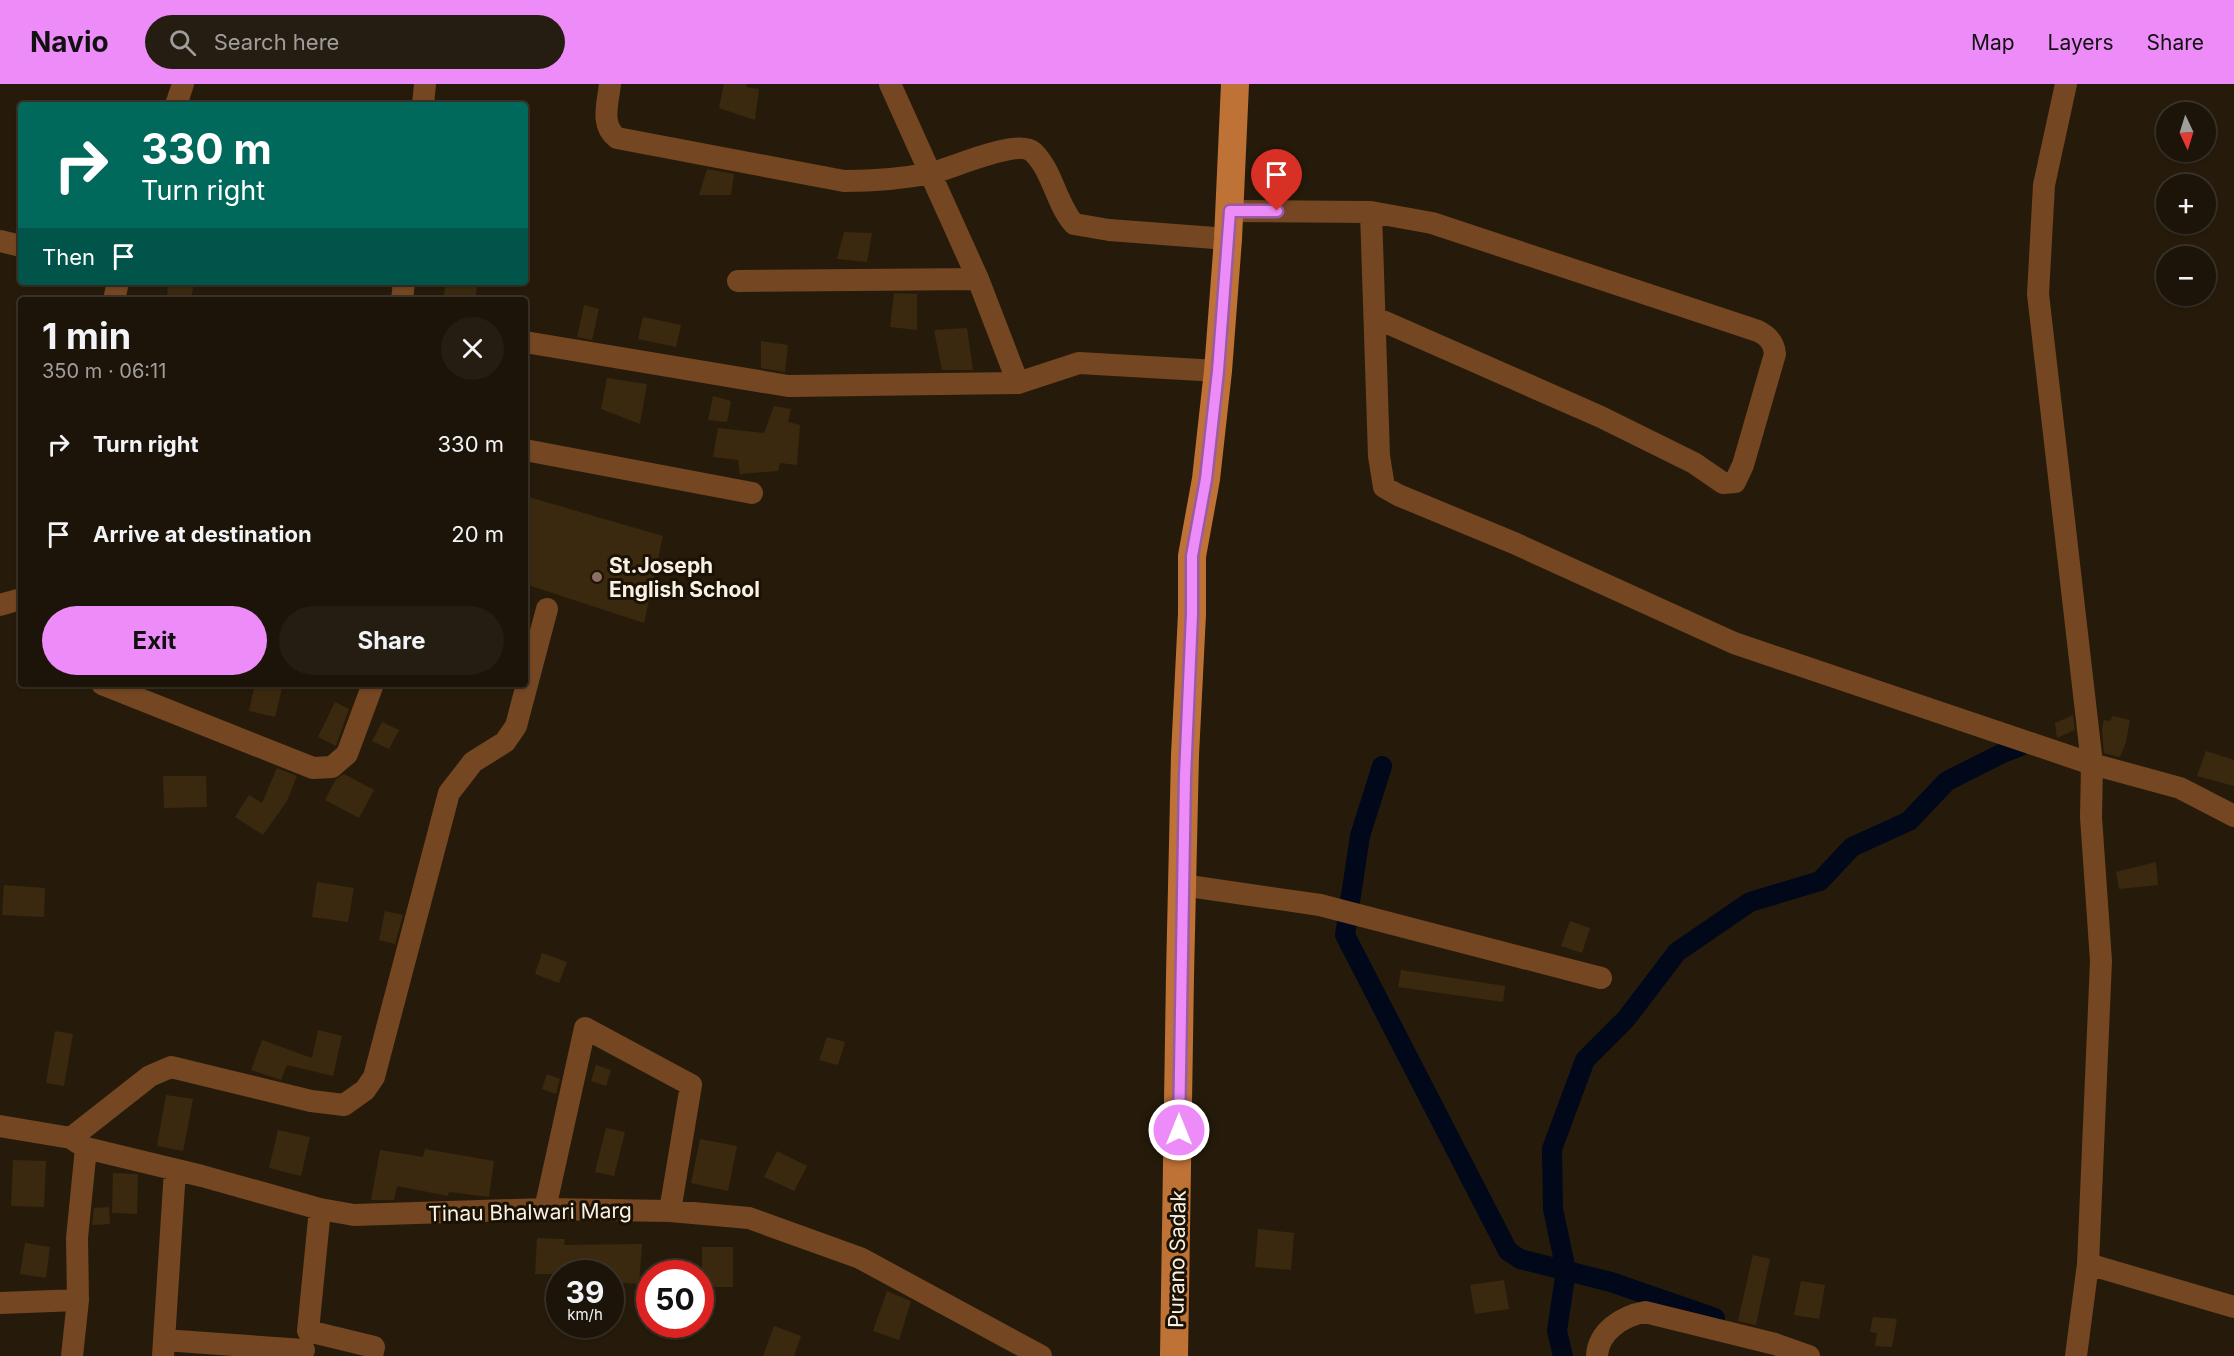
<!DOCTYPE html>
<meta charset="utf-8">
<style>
:root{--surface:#1c1408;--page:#251d12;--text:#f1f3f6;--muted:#a09e9c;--line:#3a3329;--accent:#ed8cf9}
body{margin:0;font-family:Inter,sans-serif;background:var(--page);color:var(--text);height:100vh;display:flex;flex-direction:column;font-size:22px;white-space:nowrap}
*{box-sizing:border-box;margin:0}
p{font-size:20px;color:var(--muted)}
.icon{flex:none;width:33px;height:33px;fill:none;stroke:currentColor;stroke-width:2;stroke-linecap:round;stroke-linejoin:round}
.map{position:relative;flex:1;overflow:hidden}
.side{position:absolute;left:18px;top:213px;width:510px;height:390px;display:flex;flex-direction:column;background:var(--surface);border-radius:6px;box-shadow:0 2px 4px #0004,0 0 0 2px var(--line)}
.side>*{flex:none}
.banner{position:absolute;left:18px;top:18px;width:510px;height:183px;border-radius:6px;box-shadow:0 2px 4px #0004,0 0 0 2px var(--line);background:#00695c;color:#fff;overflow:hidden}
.needle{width:39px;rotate:176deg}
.tools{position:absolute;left:2156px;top:18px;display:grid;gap:12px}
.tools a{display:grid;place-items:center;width:60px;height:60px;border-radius:50%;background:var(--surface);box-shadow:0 2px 4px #0004,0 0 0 2px var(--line);font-size:30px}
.speed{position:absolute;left:546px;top:1176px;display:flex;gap:12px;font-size:30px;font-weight:700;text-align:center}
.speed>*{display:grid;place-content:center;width:78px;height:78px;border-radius:50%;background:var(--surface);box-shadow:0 2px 4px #0004,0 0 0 2px var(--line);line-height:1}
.speed small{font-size:15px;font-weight:400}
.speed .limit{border:9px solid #d22;background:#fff;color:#111}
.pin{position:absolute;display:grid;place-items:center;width:51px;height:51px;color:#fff;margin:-62px -26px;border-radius:50% 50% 50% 0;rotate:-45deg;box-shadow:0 0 6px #0007}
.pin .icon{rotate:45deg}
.me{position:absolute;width:66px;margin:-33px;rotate:0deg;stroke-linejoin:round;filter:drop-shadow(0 0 4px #0008)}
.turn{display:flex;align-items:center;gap:21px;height:126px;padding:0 24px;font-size:27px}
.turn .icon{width:78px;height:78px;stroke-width:2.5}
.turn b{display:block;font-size:42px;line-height:51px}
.then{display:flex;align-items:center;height:57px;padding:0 24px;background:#0003;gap:12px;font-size:22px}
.round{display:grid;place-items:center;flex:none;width:63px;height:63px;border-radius:32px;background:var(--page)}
.headline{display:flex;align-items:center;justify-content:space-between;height:102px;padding:0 24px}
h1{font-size:36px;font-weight:700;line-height:45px}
.primary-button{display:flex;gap:12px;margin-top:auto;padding:12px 24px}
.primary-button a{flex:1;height:69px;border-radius:36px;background:var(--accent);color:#111;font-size:24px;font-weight:700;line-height:69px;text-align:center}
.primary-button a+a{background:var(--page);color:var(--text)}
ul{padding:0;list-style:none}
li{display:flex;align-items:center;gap:18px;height:90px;padding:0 24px}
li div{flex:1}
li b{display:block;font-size:22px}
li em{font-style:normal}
header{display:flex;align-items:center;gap:36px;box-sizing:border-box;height:84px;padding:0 30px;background:var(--accent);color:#111}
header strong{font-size:28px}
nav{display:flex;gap:33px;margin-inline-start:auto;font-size:21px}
.search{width:420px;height:54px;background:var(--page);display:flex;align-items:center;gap:15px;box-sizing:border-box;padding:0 21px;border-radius:33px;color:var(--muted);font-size:22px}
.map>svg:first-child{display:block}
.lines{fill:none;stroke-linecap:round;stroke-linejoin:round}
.canal{stroke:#00081a;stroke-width:20}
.building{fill:#3a290e}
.minor{stroke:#744621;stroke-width:22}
.major{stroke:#bf7235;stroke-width:28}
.route-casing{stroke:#9a5ba2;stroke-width:15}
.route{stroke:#ed8cf9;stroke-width:10}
.education-dot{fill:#8d6e63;stroke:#1c1203;stroke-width:2}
.labels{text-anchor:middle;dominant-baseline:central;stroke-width:6;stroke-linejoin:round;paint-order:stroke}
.poi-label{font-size:21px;font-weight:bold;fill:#f8f1e6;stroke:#1c1203;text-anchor:start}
.street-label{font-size:21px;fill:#f8f1e6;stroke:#1c1203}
</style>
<header>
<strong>Navio</strong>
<div class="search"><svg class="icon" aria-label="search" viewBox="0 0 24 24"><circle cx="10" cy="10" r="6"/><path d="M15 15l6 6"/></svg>Search here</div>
<nav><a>Map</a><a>Layers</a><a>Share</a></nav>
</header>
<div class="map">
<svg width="2234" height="1272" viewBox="0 0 2234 1272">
<rect width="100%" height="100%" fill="#261b0a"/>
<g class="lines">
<!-- canal -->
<path class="canal" d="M1382,682L1360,752L1345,851L1508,1167L1520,1175L1611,1198L1715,1234
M1563,1272L1557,1247L1566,1186L1553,1125L1552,1065L1585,976L1626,935L1677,868L1750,818L1820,797L1852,763L1909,737L1947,697L2003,669L2019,663"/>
</g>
<!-- building -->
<path class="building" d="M724,0H747L746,3L759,5L755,36L719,24Z
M707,85L734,90L731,111H699Z
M844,148L872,149L867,178L837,175Z
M168,198H194L191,216H167Z
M446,198L477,203L475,216H443Z
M894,209L917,210V246L890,243Z
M584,221L599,225L592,256L577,253Z
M643,233L681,241L676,263L638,255Z
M967,244L973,286H942L934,246Z
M761,257L788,261L785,288L761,284Z
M607,294L647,300L640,340L601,325Z
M713,312L731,317L727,338L708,336Z
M774,322L791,325L788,338L800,341L797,381L780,379L778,387L740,390L738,376L713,373L718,344L764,349Z
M525,412L663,452L644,539L525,500Z
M255,600H283L275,633L249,627Z
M335,618L349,625L336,662L318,653Z
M2073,631L2075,646L2057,654L2055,639Z
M2113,632L2130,636L2126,658L2120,673L2104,669L2102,645L2104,636L2110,637Z
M382,638L399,646L389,665L372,657Z
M2206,667L2234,676V702L2197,692Z
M277,684L297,692L287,717L263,751L235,733L249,711L262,719Z
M344,690L374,706L359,734L325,716L336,695Z
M163,692H206L207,723L164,724Z
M2156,778L2158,801L2119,805L2116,788Z
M317,798L354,804L348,838L312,833Z
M4,801L45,804L44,833L2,831Z
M385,827L403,831L395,860L379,856Z
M1570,837L1590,844L1582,869L1561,862Z
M542,869L567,878L559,899L535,890Z
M1401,886L1505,902L1503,918L1398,903Z
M318,946L342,952L333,992L287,981L281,996L251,986L262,956L312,974Z
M55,947L73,950L64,1002L46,999Z
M827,953L845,958L838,981L819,976Z
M596,981L611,986L606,1002L591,997Z
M547,990L560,995L556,1010L542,1005Z
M166,1011L193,1015L183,1067L157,1062Z
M606,1044L625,1048L614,1092L595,1088Z
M278,1046L310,1053L301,1092L269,1084Z
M700,1055L737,1062L728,1107L691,1099Z
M425,1065L494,1077L489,1113L449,1108L448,1112L397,1102L394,1116H371L380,1066L423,1073Z
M777,1067L807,1082L794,1107L764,1093Z
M13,1076L46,1077L44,1123L11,1122Z
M113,1089L138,1090L137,1130L112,1129Z
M109,1123L110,1140L92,1141L94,1124Z
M1258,1145L1294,1149L1291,1186L1255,1183Z
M537,1154L565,1155L564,1161L642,1160L639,1200L612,1198L613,1190H535Z
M25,1159L50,1163L46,1194L20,1190Z
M702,1163H733V1203H702Z
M1753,1171L1770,1175L1756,1241L1738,1237Z
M1504,1196L1509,1225L1475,1230L1470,1201Z
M1801,1197L1825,1201L1819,1235L1794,1231Z
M887,1207L911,1217L899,1256L873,1247Z
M1873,1233L1897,1235L1892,1263L1875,1262L1877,1249L1870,1248Z
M774,1242L801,1252L794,1272H763Z"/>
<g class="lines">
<!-- minor -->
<path class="minor" d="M610,0C608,19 600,41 617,54L844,97C873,97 902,95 931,89C951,85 1017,54 1033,68C1053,87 1056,120 1074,140L1109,146L1228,155
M890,0L978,195L1018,299
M2066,0L2044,101L2038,210L2092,680L2091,733L2101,877L2088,1180L2076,1272
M176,21L183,0
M423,21L425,0
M1230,127L1371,128L1432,139L1758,247C1768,252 1774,258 1775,270L1743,381L1735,398L1723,399L1694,379L1601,333L1376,234
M1371,128L1379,372L1384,403L1398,411L1514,459L1734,559L2092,680L2180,704L2234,732
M0,157L21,162
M738,197L978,195
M114,216L118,198
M402,216L404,198
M525,258L788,302L1018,299L1079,279L1218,287
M525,366L752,409
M0,521L21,515
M102,600L313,684L332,683L347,670L373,600
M1182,801L1320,821L1601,894
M0,1042L71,1054L86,1064L202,1092L320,1125L354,1131L545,1125L670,1127L749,1134L860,1174L1041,1272
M71,1054L150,992L171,983L311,1017L344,1021L365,1006L374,993L449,709L473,678L505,658L516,642L547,525
M320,1125L308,1247L374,1263L372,1272
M545,1125L585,944L691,1001L670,1127
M2088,1180L2234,1223
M0,1219L78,1216
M164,1256L304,1266
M72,1272L78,1216L77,1154L86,1064
M163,1272L175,1086
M1597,1272C1598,1248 1622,1232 1645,1228L1775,1260L1809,1272"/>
<!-- major -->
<path class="major" d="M1174,1272L1180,892L1185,671L1192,530V472L1206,395L1218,287L1228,155L1235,0"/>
</g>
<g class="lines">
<!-- route casing -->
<g class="route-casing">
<path id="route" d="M1179,1046L1185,692L1192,530V472L1206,395L1218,287L1230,127H1277"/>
</g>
<!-- route -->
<use href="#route" class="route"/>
</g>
<!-- markers -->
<circle class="education-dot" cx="597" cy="493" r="6"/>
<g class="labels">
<!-- poi labels -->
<g class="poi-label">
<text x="609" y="481">St.Joseph<tspan x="609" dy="24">English School</tspan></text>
</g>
<!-- street labels -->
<g class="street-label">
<text transform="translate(530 1128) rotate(-1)">Tinau Bhalwari Marg</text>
<text transform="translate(1177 1175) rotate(-89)">Purano Sadak</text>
</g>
</g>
</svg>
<div class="tools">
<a><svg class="needle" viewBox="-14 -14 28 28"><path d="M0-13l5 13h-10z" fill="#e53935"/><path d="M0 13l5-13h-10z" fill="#a09e9c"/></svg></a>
<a>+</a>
<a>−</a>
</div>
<div class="speed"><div>39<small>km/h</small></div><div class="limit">50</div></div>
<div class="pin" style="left:1277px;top:127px;background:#d93025"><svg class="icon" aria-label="arrive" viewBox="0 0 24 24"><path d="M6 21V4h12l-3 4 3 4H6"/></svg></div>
<svg class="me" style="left:1179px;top:1046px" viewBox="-20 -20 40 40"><circle r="17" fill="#ed8cf9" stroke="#fff" stroke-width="3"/><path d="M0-11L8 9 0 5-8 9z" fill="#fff"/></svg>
<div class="banner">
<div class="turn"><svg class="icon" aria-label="right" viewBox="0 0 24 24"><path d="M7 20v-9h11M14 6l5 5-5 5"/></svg><div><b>330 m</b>Turn right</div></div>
<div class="then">Then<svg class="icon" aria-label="arrive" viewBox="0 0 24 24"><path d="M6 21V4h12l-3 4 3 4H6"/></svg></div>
</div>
<section class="side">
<div class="headline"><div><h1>1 min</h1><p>350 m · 06:11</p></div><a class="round"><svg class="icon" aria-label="close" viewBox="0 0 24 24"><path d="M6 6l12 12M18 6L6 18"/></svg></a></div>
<ul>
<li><svg class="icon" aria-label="right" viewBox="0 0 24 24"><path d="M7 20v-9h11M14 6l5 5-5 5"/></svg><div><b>Turn right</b></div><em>330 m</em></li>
<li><svg class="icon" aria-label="arrive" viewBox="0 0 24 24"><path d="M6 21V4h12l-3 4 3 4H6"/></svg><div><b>Arrive at destination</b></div><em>20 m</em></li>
</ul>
<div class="primary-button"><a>Exit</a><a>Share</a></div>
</section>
</div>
